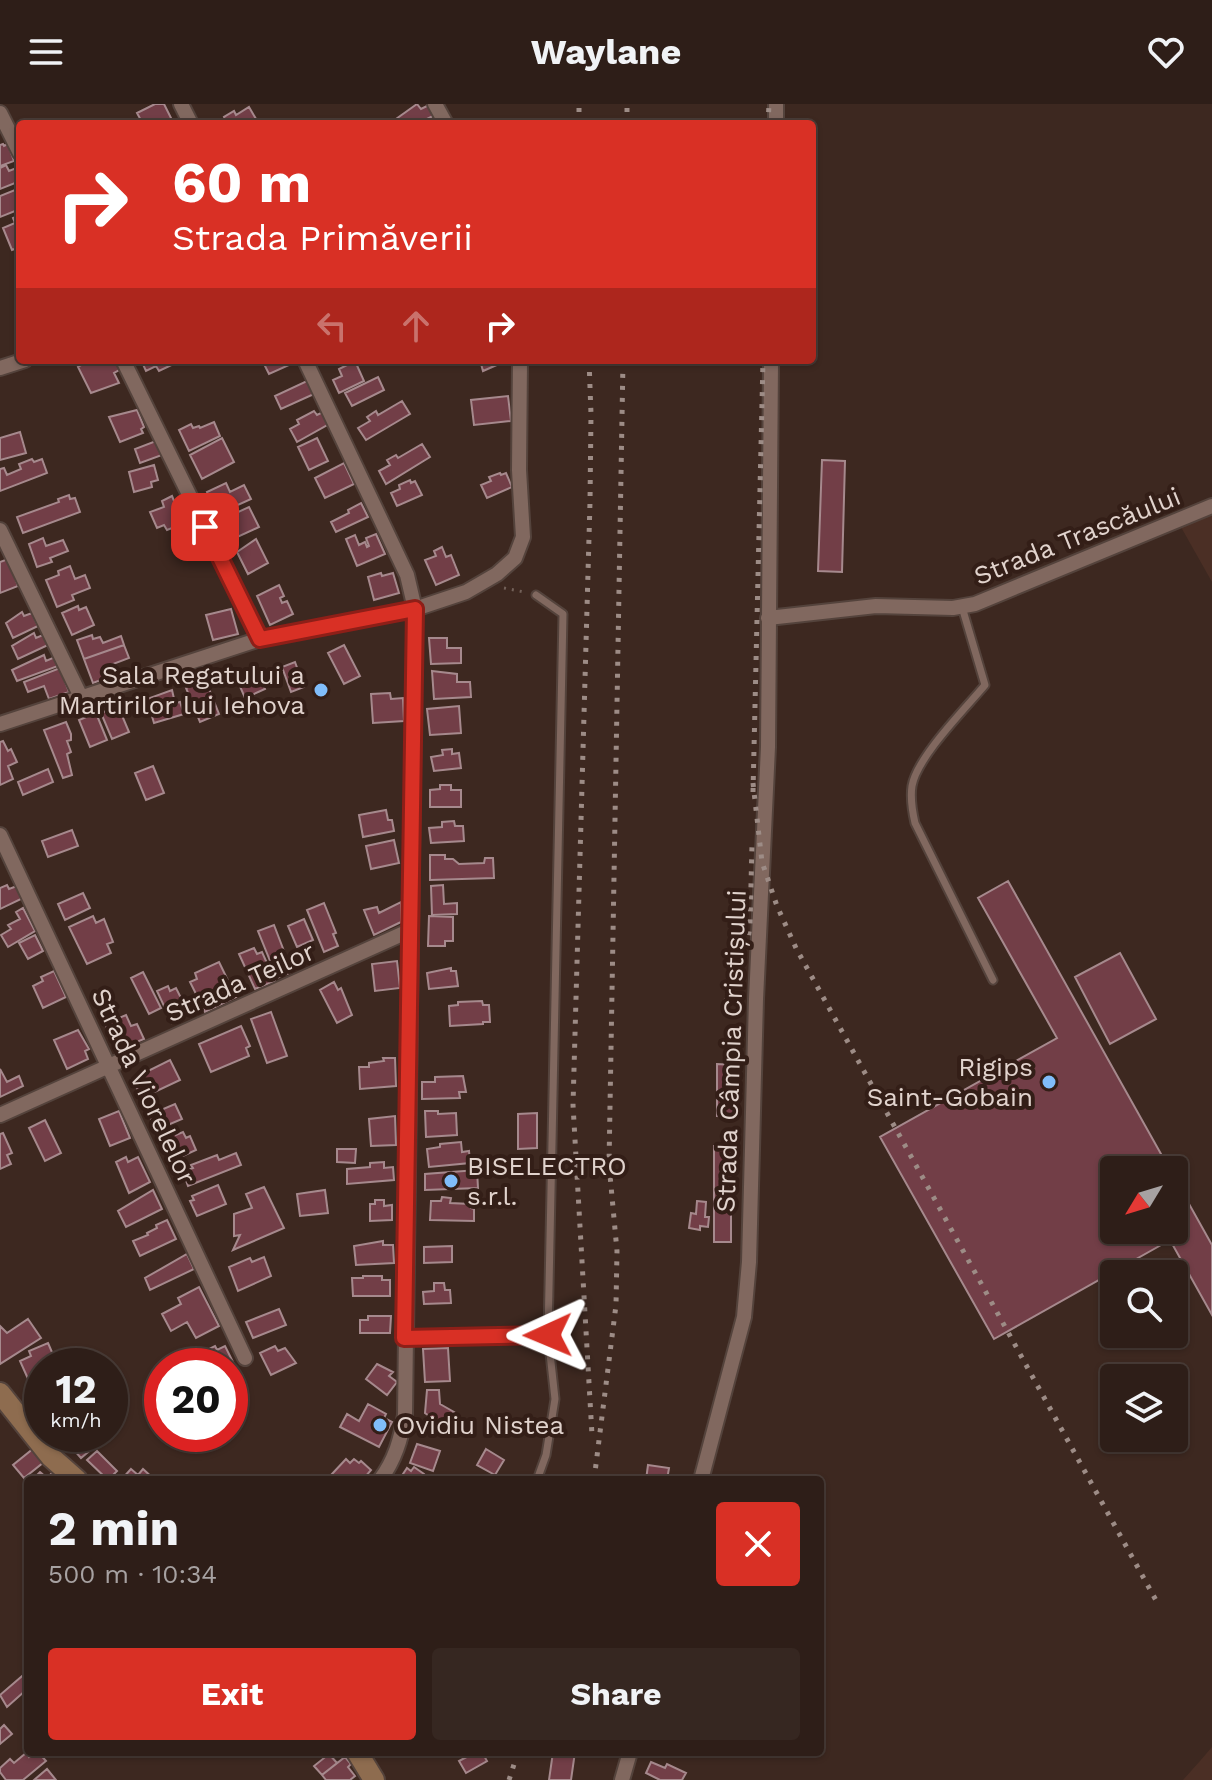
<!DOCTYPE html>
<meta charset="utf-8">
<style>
:root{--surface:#2e1e18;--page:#362721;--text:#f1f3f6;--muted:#a7a2a2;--line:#493c37;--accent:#d93025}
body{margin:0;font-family:"Work Sans",sans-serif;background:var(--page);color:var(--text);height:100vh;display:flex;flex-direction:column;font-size:30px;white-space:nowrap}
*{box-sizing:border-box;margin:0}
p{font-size:26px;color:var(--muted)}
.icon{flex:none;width:44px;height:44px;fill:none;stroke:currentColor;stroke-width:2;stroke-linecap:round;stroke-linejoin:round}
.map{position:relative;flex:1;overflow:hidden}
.sheet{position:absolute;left:24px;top:1372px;width:800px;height:280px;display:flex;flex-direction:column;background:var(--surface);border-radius:8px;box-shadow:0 2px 6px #0004,0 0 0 2px var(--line)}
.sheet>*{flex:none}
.guide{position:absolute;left:16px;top:16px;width:800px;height:244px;border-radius:8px;box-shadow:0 2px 6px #0004,0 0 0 2px var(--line);background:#d93025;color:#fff;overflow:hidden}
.needle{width:52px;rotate:232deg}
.fabs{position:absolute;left:1100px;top:1052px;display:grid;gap:16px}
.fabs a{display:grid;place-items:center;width:88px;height:88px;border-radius:8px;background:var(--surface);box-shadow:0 2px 6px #0004,0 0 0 2px var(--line);font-size:40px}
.speed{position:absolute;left:24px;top:1244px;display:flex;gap:16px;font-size:40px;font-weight:700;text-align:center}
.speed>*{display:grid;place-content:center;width:104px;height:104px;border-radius:50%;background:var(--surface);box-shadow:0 2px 6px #0004,0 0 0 2px var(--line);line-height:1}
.speed small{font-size:20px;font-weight:400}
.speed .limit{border:12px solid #d22;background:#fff;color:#111}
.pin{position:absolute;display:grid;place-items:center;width:68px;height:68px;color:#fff;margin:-34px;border-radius:16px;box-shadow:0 4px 12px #0006}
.me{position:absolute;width:88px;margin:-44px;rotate:269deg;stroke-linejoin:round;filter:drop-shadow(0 0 6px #0008)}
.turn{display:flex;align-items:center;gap:28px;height:168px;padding:0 24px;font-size:36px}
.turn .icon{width:104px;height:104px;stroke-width:2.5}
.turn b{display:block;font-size:56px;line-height:68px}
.lanes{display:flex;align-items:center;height:76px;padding:0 24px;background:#0003;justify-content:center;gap:40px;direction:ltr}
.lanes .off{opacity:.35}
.round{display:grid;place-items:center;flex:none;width:84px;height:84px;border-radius:8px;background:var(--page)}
.head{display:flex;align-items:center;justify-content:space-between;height:136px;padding:0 24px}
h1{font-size:48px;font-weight:700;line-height:60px}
.action{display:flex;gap:16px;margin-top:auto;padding:16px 24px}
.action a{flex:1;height:92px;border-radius:8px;background:var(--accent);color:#fff;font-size:32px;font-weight:700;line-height:92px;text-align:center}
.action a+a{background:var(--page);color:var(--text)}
header{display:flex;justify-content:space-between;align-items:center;height:104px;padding:0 24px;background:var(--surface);font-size:36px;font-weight:700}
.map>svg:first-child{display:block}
.built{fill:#4b2f25}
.building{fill:#723e47;stroke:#a6898d;stroke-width:2}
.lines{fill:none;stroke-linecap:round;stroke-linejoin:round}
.lane-casing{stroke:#54433c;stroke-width:11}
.street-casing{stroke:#54433c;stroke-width:18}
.secondary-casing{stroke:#54433c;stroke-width:24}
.path{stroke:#736159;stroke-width:3;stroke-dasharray:2 6;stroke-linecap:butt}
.lane{stroke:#81685f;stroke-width:7}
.street{stroke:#81685f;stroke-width:14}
.secondary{stroke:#8e6c4f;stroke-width:20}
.rail{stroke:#9d8c86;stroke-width:5;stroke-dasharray:4 8;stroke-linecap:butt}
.route-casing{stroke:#8d1f18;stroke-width:20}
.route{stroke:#d93025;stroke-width:14}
.poi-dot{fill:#80bdfa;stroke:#331e17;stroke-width:3}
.labels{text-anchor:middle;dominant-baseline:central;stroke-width:8;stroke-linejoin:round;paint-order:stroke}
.street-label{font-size:26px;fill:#e1d3cd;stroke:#331e17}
.poi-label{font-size:26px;fill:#e1d3cd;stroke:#331e17;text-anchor:end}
</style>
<header><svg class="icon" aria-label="menu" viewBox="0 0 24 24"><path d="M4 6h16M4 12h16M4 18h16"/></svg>Waylane<svg class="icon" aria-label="heart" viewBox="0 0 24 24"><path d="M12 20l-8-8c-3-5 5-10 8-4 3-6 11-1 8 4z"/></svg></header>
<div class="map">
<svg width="1212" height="1676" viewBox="0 0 1212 1676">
<rect width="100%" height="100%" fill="#3d2820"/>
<!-- built -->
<path class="built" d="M1212,403V478L1177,416Z
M1212,1643V1676H1183L1200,1657Z"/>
<!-- building -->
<path class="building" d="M155,0H164L174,20H143L137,9Z
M417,0L421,5L429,1L435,11L417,20H389Z
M249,3L256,15L248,20H220L226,17L224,13L234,7L236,11Z
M3,40L4,42L8,40L14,57L0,62V41Z
M6,61L9,67L19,63L20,77L0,85V64Z
M20,84V105L0,113V92Z
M20,111V143L12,146L3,124L15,119L13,114Z
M90,256H116L121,265L114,269L119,279L91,289L78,263Z
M141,256H182L159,267L156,262L146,267Z
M262,256H297L298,257L269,270Z
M480,256H508L483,267Z
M355,257L364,277L339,289L333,276L342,272L339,265Z
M378,273L384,286L352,302L345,289Z
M307,277L314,290L281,305L275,292Z
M508,292L511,317L474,321L471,296Z
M402,297L410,310L366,336L358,324L370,317L367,313L376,307L378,311Z
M137,306L144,323L141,325L143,329L120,338L109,313Z
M314,307L317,311L323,308L329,320L297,338L290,325L299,320L297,316Z
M214,318L220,332L189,347L179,326L191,320L193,324L199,322L200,324Z
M20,328L26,349L0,356V334Z
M222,334L234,358L202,375L190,351Z
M317,334L328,357L309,366L298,343Z
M156,337L162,351L140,359L135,345Z
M422,340L430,353L386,380L379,367L390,361L387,356L396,351L398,354Z
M32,355L34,358L42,355L47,369L0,387V365L4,364L7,371L21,365L19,360Z
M822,356L845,357L842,468L818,467Z
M344,359L354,380L325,394L315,374Z
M154,361L158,376L151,378L152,383L134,388L129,368Z
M500,369L501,371L506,369L512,383L487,394L481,381L491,377L489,373Z
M410,376L411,379L415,377L422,391L397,402L391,389L400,385L399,381Z
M226,379L230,388L244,381L251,395L218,410L207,388Z
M69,391L70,395L75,394L80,408L23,429L17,413L59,398L58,395Z
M172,392L181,414L178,416L180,421L167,426L164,421L157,424L150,408L164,403L162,397Z
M361,399L368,413L336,428L331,418L349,409L348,406Z
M249,403L259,423L233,435L223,415Z
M195,426L199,435L185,439L182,430Z
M376,430L385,450L357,462L346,435L355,431L359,441L365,438L367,443L369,442L366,434Z
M43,434L46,442L63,436L68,447L50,454L52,458L37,463L29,440Z
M199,435L202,445L189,449L185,439Z
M256,435L268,459L248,470L237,448Z
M442,443L446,453L451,451L459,471L436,481L425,456L436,452L434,447Z
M8,455L18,482L0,489V458Z
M70,462L75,475L85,471L90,484L72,491L74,496L57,503L46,476L59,471L58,467Z
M381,469L382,472L393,469L399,489L374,496L368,473Z
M279,481L284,492L280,494L282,499L287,497L293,510L270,521L257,492Z
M78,502L79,506L86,503L94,521L72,531L62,509Z
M231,505L238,530L213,536L206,511Z
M22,508L24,512L32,509L38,522L13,534L6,519Z
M34,529L36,534L43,531L48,541L18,555L12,542Z
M92,531L93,535L100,533L103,539L121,532L124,541L84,555L77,536Z
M429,534H447V544H461V559L431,560Z
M124,541L129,554L105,563L109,573L93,579L84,555Z
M344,541L360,572L344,580L328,549Z
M44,551L46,557L55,553L58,562L17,577L12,566Z
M295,558L304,583L291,588L282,563Z
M255,562L265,585L245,594L235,571Z
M60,564L69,588L49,595L44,582L28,588L24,578Z
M432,567L457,570V578H470L471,593L434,595Z
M205,575L219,610L200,618L186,584Z
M172,586L175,599L180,598L184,610L154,619L147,595Z
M390,589L391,595L403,594L404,617L373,619L371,590Z
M118,602L129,628L112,635L101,609Z
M459,602L461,629L430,631L427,605Z
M96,609L107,636L90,643L79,616Z
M66,618L71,630V636L67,637L71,648L67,650L72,671L63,674L44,626Z
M3,637L8,647L11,645L17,658L8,662L13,675L0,681V638Z
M452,645V650L459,649L461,664L434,667L431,653L443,651L442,646Z
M153,662L164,689L146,696L135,669Z
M48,665L53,678L23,691L18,678Z
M440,681H451V686H461V703H430V686L440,685Z
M386,706L388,716H392L394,727L363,733L359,711Z
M454,717L455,722H463L464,737L431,739L429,724L442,723V718Z
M72,726L78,742L48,753L42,737Z
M394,736L399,759L371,765L366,742Z
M430,751H445V755H453L459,760L484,759L485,754H493L494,774L430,776Z
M1008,777L1170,1066H1114V1126H1174V1073L1212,1141V1211L1170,1136L994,1235L880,1033L1057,934L978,794Z
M7,781L9,785L17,782L23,794L0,805V784Z
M443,781L444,800L457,799V810L432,811L431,782Z
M83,789L90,804L65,816L58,800Z
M401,798V818L374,831L364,806L377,803L379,809Z
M324,799L336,829L333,830L338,842L324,848L307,806Z
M23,804L35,827L8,843L1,831L11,825L8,821L20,815L16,808Z
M93,812L96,819L104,815L113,838L107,840L111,849L87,860L69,823Z
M429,812L453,813V837H445V842H428Z
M304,815L313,836L297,843L288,822Z
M274,821L292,868L277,874L258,827Z
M35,831L43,847L28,855L19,839Z
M254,844L257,850L262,848L275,877L255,885L239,850Z
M1120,849L1156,915L1110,940L1075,873Z
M397,857L400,884L375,887L372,860Z
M219,858L236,893L205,908L190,878L197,875L195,869Z
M451,864V867H456L458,882L429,885L427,869Z
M54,867L66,893L43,904L33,882L43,877L41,873Z
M143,868L161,904L149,910L131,874Z
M334,878L338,886L341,884L352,911L337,919L320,886Z
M168,882L170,887L176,884L183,898L178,900L184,913L172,919L157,887Z
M482,897L483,901H489L490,918H483V920L450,922L449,902L458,901V898Z
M271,908L287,952L267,959L251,915Z
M126,911L131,922L137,920L144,935L117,946L105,920Z
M241,922L250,942L246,944L249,952L211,968L199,940Z
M78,926L89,945L85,947L88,955L67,965L54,936Z
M383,954H395L396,982L360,985L359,963H369V959L384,957Z
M170,956L180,976L142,994L132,975Z
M717,960L733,961V1013L717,1012Z
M0,965L7,978L19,972L23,982L0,993Z
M463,972L466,988H459L460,994L422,995V978H435V973Z
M175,1000L182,1015L156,1026L149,1011Z
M119,1007L130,1034L110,1042L99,1015Z
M425,1007H438V1010L456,1009L457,1031L426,1033Z
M537,1009V1044L518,1045V1010Z
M395,1012L396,1041L371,1042L369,1015Z
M45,1016L61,1049L45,1057L29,1024Z
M174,1025L176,1031L183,1028L186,1034L190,1032L196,1046L172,1057L160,1031Z
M3,1029L12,1049L7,1051L11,1060L0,1065V1030Z
M461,1038L462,1048L469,1047L470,1059L429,1063L427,1045L440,1043V1040Z
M714,1042H731V1138H714Z
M337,1045H356L355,1059L337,1058Z
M236,1049L241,1061L188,1082L183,1068L193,1064L191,1061L217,1051L219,1056Z
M126,1053L128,1058L138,1053L150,1078L129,1089L116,1058Z
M384,1058V1064L393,1063L394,1076L347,1080V1065L370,1063V1059Z
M477,1066L478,1084L425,1086V1070Z
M218,1081L226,1100L197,1112L190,1097L194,1096L192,1092Z
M264,1083L284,1124L233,1146L240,1131L234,1132V1110L252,1104L246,1090Z
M153,1086L162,1105L126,1123L118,1107Z
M325,1086L328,1109L300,1112L297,1090Z
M442,1093L451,1094L450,1099L471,1100V1104L474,1105V1117L430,1116L431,1097H441Z
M375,1096H384V1102L392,1101V1116L370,1117V1100H375Z
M697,1097L706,1098L705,1113H709L708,1123L700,1122V1126L689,1124L691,1109L696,1110Z
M167,1116L176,1135L140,1152L133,1137L148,1131L147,1129L157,1124L156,1121Z
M383,1137V1141H393L394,1159L356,1161L354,1142Z
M452,1142V1158L424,1159V1143Z
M187,1150L194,1165L150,1186L145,1174Z
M264,1153L271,1172L238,1187L229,1163L250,1154L252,1158Z
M363,1172H382V1176H390V1192H353L352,1174H363Z
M434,1179H444L445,1186H450L451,1199L424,1200L423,1188L434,1187Z
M199,1183L219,1222L196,1234L187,1218L171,1227L162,1210L181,1200L178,1194Z
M279,1205L286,1221L253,1234L246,1218Z
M368,1212H391L390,1229H360V1216H368Z
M28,1215L41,1234L0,1260V1222L7,1229Z
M48,1239L58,1262H42V1282L33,1286L20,1257L31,1252L29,1247Z
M215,1242L217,1246L225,1242L238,1268L230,1271V1262H201L198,1256L205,1253L203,1248Z
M275,1242L278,1247L285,1244L296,1259L271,1271L260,1249Z
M448,1244L450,1277L425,1278L423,1245Z
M377,1260L393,1268L389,1272L397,1278L387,1291L366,1275Z
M427,1286H439L440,1300L454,1308L443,1322L425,1309Z
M42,1292V1309L38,1311L31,1297Z
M368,1300L386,1310L384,1314L392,1318L379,1343L340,1323L347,1310L359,1317Z
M75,1330H96L101,1337L81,1354L66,1337Z
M417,1340L440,1347L433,1367L410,1359Z
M34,1344L44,1358L24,1374L13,1361Z
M486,1345L504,1356L495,1371L477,1361Z
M97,1347L117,1367L108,1376L87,1356Z
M346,1355L350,1359L354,1355L359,1359L361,1357L371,1366L365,1373L367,1376H339L332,1370Z
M648,1361L669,1364L667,1376H646Z
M414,1363L424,1370L429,1376H399L407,1364L411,1367Z
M131,1365L138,1371L143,1365L155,1376H121Z
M40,1368L47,1374L51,1370L57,1376H32Z
M28,1567V1589L26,1586L7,1603L0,1591Z
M4,1621L12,1630L0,1640V1625Z
M35,1648H38L46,1657L23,1676H6L0,1668V1664L10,1655L14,1659L26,1649L29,1653Z
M476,1648H482L487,1657L466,1669L459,1657Z
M553,1648H575L571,1676H549Z
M329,1650L337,1659L322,1671L314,1662Z
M345,1653L351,1660L348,1663L355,1672L350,1676H326L322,1671Z
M651,1658L665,1664L667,1660L686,1669L682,1676H660L646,1669Z
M47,1665L56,1676H34Z"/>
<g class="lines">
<!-- lane casing -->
<g class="lane-casing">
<path id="lane" d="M962,503L985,581C965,605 917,653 912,682C910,695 912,706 915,719L993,876
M405,1234L548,1231L563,510L536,491
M537,1376L546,1351L555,1295L548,1231"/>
</g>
<!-- street casing -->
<g class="street-casing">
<path id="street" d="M181,0L191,20
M435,0L446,20
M0,9L20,49
M776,20V0
M123,256L260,535
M305,256L407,471L415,505L405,1311C401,1335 395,1356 380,1376
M0,264L25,256
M0,426L81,593
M768,514L876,502L953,504L975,500L1212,402
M0,620L260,535L415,505L466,488L497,470L515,454L523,433L519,366L520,256
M0,731L245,1254
M0,1011L411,826
M701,1376L744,1213L749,1158L756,895L768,643L771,256
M622,1676L630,1648"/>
</g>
<!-- secondary casing -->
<g class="secondary-casing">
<path id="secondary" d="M0,1289L51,1353L77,1376
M357,1648L374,1676"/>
</g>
<!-- path -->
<path class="path" d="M504,484L524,488"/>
<!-- lane -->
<use href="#lane" class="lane"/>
<!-- street -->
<use href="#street" class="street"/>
<!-- secondary -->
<use href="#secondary" class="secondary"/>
<!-- rail -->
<path class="rail" d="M579,20V0
M627,20V0
M768,20L769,0
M589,256L591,310L590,398L573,1001L592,1331
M753,679L762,758L777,802L796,844L1158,1500
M753,688L763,256
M725,899L747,842L750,822L752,740
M594,1376L616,1201L617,1147L609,1060L623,256
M509,1676L518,1648"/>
</g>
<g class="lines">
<!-- route casing -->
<g class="route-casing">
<path id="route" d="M205,423L260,535L415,505L404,1234L548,1231"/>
</g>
<!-- route -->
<use href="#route" class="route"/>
</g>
<!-- markers -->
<g class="poi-dot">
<circle cx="321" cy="586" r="8"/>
<circle cx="1049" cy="978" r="8"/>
<circle cx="451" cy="1077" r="8"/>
<circle cx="380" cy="1321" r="8"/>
</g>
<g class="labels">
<!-- street labels -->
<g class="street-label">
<text transform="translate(1077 432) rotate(-22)">Strada Trascăului</text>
<text transform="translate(240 878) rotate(-24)">Strada Teilor</text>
<text transform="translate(731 947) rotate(-88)">Strada Câmpia Cristișului</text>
<text transform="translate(144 982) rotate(65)">Strada Viorelelor</text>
</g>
<!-- poi labels -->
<g class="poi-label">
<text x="305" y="571">Sala Regatului a<tspan x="305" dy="30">Martirilor lui Iehova</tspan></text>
<text x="1033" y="963">Rigips<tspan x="1033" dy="30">Saint-Gobain</tspan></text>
<text x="467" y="1062" text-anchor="start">BISELECTRO<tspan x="467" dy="30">s.r.l.</tspan></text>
<text x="396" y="1321" text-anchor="start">Ovidiu Nistea</text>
</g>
</g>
</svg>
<div class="fabs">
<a><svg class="needle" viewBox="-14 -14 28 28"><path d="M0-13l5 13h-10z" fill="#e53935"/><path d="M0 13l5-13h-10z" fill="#a7a2a2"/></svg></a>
<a><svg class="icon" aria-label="search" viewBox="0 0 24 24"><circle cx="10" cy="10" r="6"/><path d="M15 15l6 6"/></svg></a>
<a><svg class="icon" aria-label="layers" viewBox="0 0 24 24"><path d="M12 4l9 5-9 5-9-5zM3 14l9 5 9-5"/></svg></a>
</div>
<div class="speed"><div>12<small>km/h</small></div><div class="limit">20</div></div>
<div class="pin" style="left:205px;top:423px;background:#d93025"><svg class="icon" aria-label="arrive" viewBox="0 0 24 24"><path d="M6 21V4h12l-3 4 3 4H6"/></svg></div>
<svg class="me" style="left:548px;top:1231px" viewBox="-20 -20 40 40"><path d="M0-17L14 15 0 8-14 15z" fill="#d93025" stroke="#fff" stroke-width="4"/></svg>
<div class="guide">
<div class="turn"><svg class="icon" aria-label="right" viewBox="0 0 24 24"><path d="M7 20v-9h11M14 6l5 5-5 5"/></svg><div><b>60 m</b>Strada Primăverii</div></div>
<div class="lanes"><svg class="icon off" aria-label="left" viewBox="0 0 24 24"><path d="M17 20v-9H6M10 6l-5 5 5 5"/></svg><svg class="icon off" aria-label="ahead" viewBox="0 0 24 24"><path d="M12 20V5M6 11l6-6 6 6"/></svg><svg class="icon" aria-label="right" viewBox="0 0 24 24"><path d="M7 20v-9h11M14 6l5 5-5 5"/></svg></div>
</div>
<section class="sheet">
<div class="head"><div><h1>2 min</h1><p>500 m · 10:34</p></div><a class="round" style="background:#d93025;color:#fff"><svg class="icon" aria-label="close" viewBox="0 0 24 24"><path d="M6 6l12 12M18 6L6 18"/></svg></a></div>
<div class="action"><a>Exit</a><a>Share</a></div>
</section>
</div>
